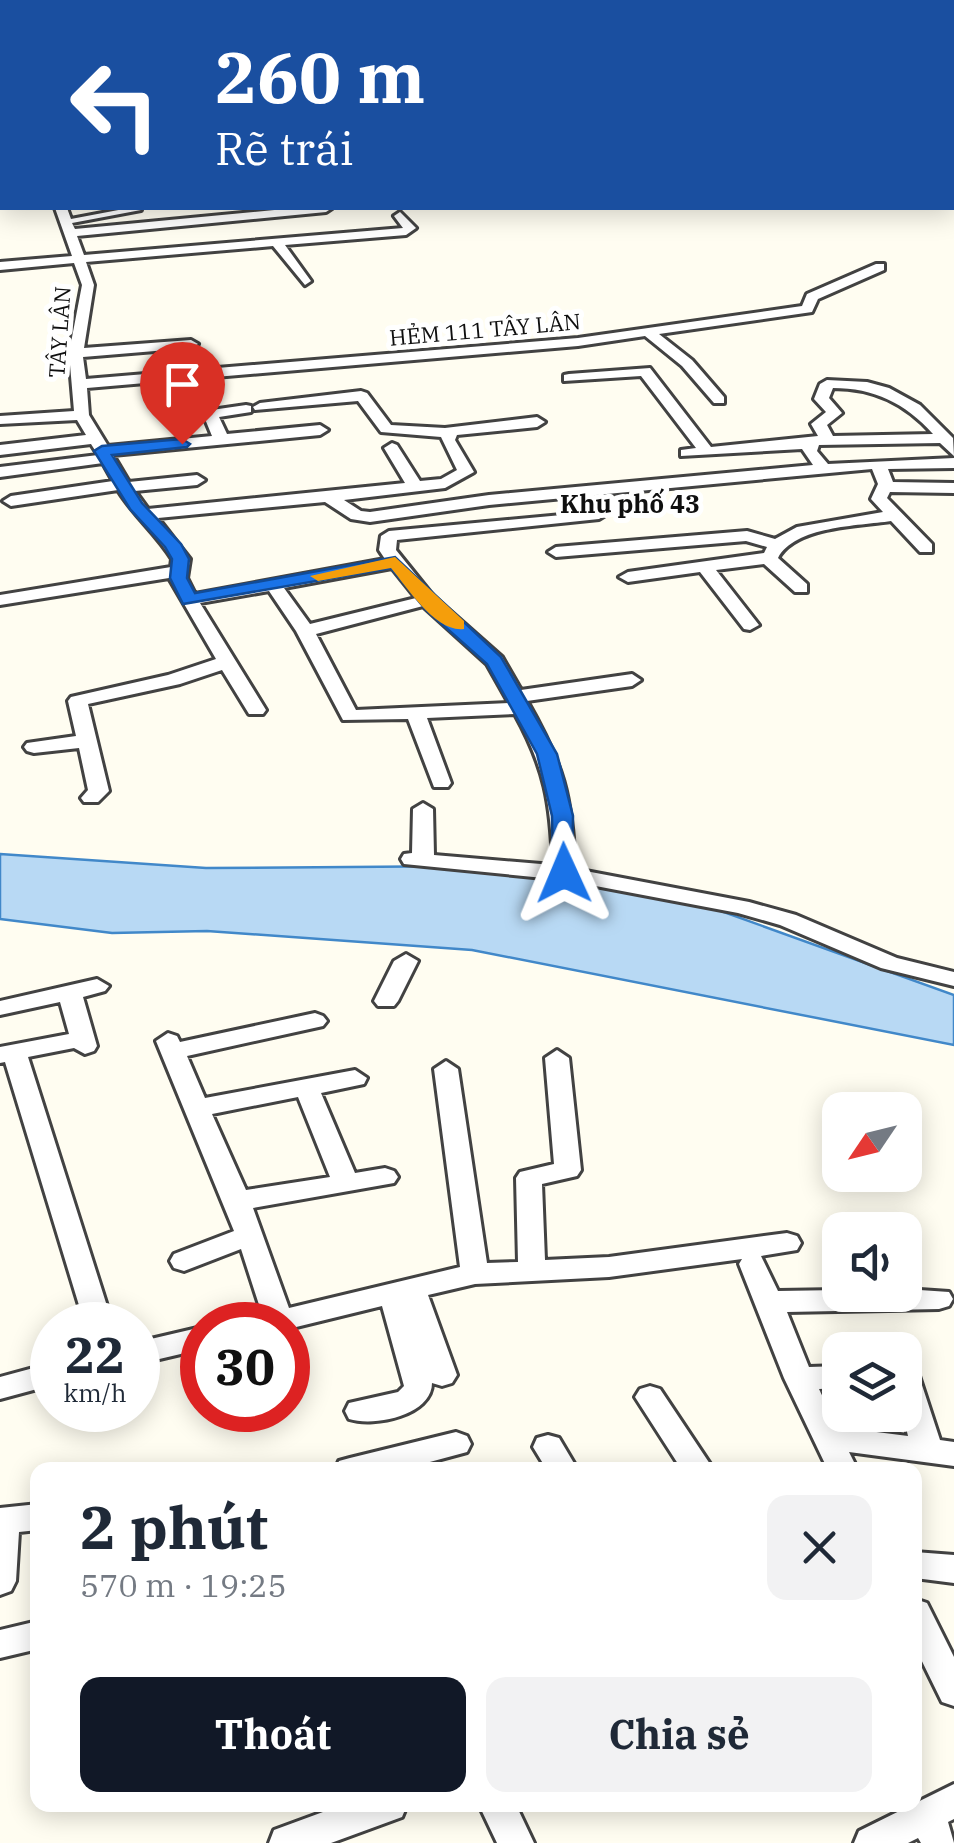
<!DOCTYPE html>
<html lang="vi">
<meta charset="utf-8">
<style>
:root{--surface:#fff;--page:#f2f2f3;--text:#1f2937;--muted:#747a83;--accent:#111827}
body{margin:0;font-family:"IBM Plex Serif",serif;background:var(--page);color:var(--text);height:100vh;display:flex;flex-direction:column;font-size:38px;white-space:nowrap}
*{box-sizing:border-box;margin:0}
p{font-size:32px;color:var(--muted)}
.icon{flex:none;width:55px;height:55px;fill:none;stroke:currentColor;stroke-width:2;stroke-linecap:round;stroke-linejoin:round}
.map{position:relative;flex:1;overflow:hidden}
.drawer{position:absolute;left:30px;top:1462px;width:892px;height:350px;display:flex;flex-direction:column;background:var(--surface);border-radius:20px;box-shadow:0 5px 25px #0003}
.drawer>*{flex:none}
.hud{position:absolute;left:0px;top:0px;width:955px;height:210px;box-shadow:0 5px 25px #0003;background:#1a4fa0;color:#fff;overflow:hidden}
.needle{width:65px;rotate:235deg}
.tools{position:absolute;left:822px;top:1092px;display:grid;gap:20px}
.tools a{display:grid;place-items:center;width:100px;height:100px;border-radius:20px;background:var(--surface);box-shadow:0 5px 25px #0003;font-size:50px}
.speed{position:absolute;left:30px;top:1302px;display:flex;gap:20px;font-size:50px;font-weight:700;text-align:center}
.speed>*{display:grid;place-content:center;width:130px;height:130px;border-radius:50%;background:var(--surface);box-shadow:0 5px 25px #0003;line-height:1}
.speed small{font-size:25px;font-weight:400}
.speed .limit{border:15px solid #d22;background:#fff;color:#111}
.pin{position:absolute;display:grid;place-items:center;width:85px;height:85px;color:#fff;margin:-102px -42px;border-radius:50% 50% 50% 0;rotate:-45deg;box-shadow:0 0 10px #0007}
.pin .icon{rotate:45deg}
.me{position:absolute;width:110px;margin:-55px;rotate:359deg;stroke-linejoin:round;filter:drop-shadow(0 0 8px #0008)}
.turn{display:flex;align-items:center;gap:35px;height:210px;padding:0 50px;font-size:45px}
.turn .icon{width:130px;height:130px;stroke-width:2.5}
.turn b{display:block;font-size:70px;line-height:85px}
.round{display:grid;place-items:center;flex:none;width:105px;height:105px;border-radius:20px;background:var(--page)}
.head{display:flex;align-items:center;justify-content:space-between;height:170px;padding:0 50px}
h1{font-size:60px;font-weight:700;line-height:75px}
.primary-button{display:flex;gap:20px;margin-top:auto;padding:20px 50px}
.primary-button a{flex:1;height:115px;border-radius:20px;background:var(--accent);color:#fff;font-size:40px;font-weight:700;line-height:115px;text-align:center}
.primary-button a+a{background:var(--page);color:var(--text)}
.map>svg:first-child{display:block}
.water{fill:#b8d9f4;stroke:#4188c9;stroke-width:2.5}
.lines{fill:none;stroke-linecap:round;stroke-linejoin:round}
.minor-casing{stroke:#424242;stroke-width:6}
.highway-casing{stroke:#202020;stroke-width:6}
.minor{fill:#fff;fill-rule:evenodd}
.highway{fill:#f0ac5e;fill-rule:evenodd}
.route{fill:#1a73e8;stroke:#114b97;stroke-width:2.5}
.slow{fill:#f59e0b}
.labels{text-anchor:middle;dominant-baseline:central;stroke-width:10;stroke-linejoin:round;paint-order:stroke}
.far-street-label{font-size:22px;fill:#0f0f0f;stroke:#fff}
.far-neighbourhood-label{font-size:25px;font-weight:bold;fill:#0f0f0f;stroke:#fff}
</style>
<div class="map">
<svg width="954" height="1843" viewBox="0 0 954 1843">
<rect width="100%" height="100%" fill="#fffdf1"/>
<!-- water -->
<path class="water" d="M0,854L206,868L474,866L571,877L707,906L954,995V1045L472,950L207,931L112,933L0,919Z"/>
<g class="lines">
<!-- minor casing -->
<g class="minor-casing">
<path id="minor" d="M0,44H2V50H0Z
M952,57H954V63H952Z
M0,64H2V70H0Z
M0,96L2,97V103H0Z
M952,143H954V149H952Z
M0,157H2V163H0Z
M952,162H954V168H952Z
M952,191H954V198H952Z
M55,208H67L71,219L129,208L141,210L72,223L75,229L295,208H332L326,212L77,236L84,255L403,228L394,216L400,212L416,228L406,235L285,245L311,281L305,285L273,246L86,262L94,285L84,348L191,340L198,344L191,348L83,357L86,379L578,338L802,306L807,294L876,264H884V270L818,299L812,312L659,334L692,360L724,397V403H714L682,366L645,336L578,346L87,388L89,415L108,446L212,436L203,414L205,411L246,405L251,406V412L219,417L227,434L320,425L328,430L320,435L113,455L129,482L197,475L205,480L197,485L135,491L148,509L405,483L384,448L392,443L397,445L420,481L441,479L457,470L441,437L381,432L358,401L255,410L253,407L260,403L361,391L367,393L391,425L445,428L537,417L545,422L537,427L457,435L455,440L474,472L445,488L344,500L361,511L370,512L489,495L813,465L802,449L681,456V450L696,448L641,376L564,381V375L569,374L650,368L711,447L818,436L811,424L826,412L814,399L820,384L827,380L867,382L889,388L920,405L953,438L954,456L940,443L819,445L817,451L828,464L954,458V468L888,469L893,482L954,483V493L890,492L887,498L932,544V552H920L891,521C858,526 795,526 778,558L807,584V592H795L764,564L716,570L759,625L750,630L744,629L700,572L628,582L619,577L628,572L764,553L767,547L746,541L556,557L548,552L556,547L747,531L775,539L797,527L883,512L871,499L878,484L872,469L489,505L370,522L351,519L325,502L158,518L190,559L187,578L195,594L385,559L379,550L381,536L389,531L605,511L607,514L599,519L397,540L396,550L433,596L502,657L521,690L632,674L641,680L632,686L527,701C563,764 572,795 575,869L749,902L796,915L897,958L954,972V986L881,968L780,925L738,913L564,880L404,864L401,859L404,854L412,853L413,809L423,803L433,809L434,855L553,865C551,804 545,768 515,714L427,718L451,783L448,787H434L408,719L343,720L296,631L269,591L200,603L266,710L263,714H249L222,670L180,684L88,704L109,791L98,802H84L81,798L88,790L79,748L34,753L27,751L24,747L27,743L76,736L68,701L71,697L168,675L216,659L169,578L0,605V595L171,567L172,559C156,533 133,515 118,490L11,506L3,501L11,496L113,481L103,463L0,477V467L98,455L91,444L0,455V445L86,435L77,420L0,424V416L74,411L69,353L82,285L74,263L0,270V262L72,256ZM833,388C874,388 905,403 933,434L833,436L827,425L842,413L829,398ZM392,568L416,598L310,624L284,588ZM423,606L487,664L509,703L356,710L316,634Z
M406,954L418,961L398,1001L394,1006H378L374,1001L394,961Z
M97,979L109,986L105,991L83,997L97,1046L94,1051L85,1054L74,1048L28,1057L113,1325H85L5,1062L0,1063V1047L69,1034L60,1002L0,1015V1001Z
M315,1013L323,1016L327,1021L323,1026L187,1056L205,1098L355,1070L367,1078L364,1084L321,1093L355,1173L385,1168L394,1171L398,1177L394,1183L253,1208L289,1308L460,1267L434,1069L446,1061L458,1069L487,1263L518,1262L516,1178L520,1172L554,1164L545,1058L557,1050L569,1058L581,1170L577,1176L542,1184L545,1260L609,1257L787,1233L797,1236L801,1243L797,1250L761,1256L778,1291L840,1290V1295H905V1289L949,1292L953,1299L949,1306L939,1309L787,1312L809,1367L840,1366V1388L819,1389L837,1427L908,1436L903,1415L905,1371L918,1373L940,1440L954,1442V1466L849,1452L858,1470H828L784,1378L739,1264L742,1259L609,1277L475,1284L428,1295L457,1375L452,1383L442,1386L432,1383C432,1415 375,1427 349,1419L345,1411L349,1403L398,1392L404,1386L382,1306L288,1329V1325H246L250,1317L262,1314L241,1249L184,1271L174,1268L170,1261L174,1254L234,1231L156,1041L168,1033L177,1036L180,1042ZM298,1097L330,1177L246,1190L212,1114Z
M202,1327V1349L138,1364V1342Z
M52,1363V1385L0,1399V1377Z
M650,1386L660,1389L714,1470H682L635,1397L640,1389Z
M456,1432L467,1436L471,1444L467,1452L400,1470H335L339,1461L350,1458Z
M548,1435L559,1438L578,1470H547L533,1447L537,1438Z
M38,1504V1530L19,1532L16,1581L11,1591L0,1595V1508Z
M915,1552L954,1555V1583L915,1578Z
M915,1599L927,1603L954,1657V1706L942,1702L915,1647Z
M38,1621V1649L0,1658V1630Z
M954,1784V1819L948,1822L954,1843H921L918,1838L908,1843H854L859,1831Z
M342,1805H407L402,1817L331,1843H269L274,1830Z
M479,1805H516L534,1843H497Z"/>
</g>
<!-- highway casing -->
<g class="highway-casing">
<path id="highway" d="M250,0H288L289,2H249Z
M668,0H689L690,2H669Z
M716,0H735L736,2H717Z
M0,27H2V35H0Z
M952,47H954V55H952Z"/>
</g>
<!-- minor -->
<use href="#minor" class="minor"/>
<!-- highway -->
<use href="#highway" class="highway"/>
</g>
<!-- route -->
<path class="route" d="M182,439L190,444L187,447L112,455L142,503L181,544L189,559L187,578L195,593L395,557L501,657L557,754L573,816L572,878H556L553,873L552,816L537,754L487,664L426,610L391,568L183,604L170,578L172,559L165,547L130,509L94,451L102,446Z"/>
<!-- slow -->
<path class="slow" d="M395,557L464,621V629C436,633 407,587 391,568L318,581L310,576Z"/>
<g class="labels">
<!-- far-street labels -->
<g class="far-street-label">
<text transform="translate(485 329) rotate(-5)">HẺM 111 TÂY LÂN</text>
<text transform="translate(59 332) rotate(-86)">TÂY LÂN</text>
</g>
<!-- far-neighbourhood labels -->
<g class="far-neighbourhood-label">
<text x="630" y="503">Khu phố 43</text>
</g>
</g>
</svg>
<div class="tools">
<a><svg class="needle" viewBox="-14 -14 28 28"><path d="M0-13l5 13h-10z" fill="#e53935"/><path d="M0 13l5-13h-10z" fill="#747a83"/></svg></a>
<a><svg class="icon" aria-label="sound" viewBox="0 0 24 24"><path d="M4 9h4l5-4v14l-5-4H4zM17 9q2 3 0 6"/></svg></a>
<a><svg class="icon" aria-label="layers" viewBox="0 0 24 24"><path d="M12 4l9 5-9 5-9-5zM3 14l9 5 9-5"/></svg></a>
</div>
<div class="speed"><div>22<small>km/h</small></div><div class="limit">30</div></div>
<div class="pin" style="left:182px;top:444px;background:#d93025"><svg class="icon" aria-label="arrive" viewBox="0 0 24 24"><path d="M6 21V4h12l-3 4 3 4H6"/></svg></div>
<svg class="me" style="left:564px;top:873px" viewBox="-20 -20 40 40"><path d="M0-17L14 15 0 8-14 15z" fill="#1a73e8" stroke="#fff" stroke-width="4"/></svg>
<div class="hud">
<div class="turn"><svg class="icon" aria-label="left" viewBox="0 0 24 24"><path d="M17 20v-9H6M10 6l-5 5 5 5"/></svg><div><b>260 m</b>Rẽ trái</div></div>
</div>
<section class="drawer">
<div class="head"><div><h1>2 phút</h1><p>570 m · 19:25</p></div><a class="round"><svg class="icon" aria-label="close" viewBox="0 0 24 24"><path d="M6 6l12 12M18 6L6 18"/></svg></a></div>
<div class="primary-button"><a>Thoát</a><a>Chia sẻ</a></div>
</section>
</div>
